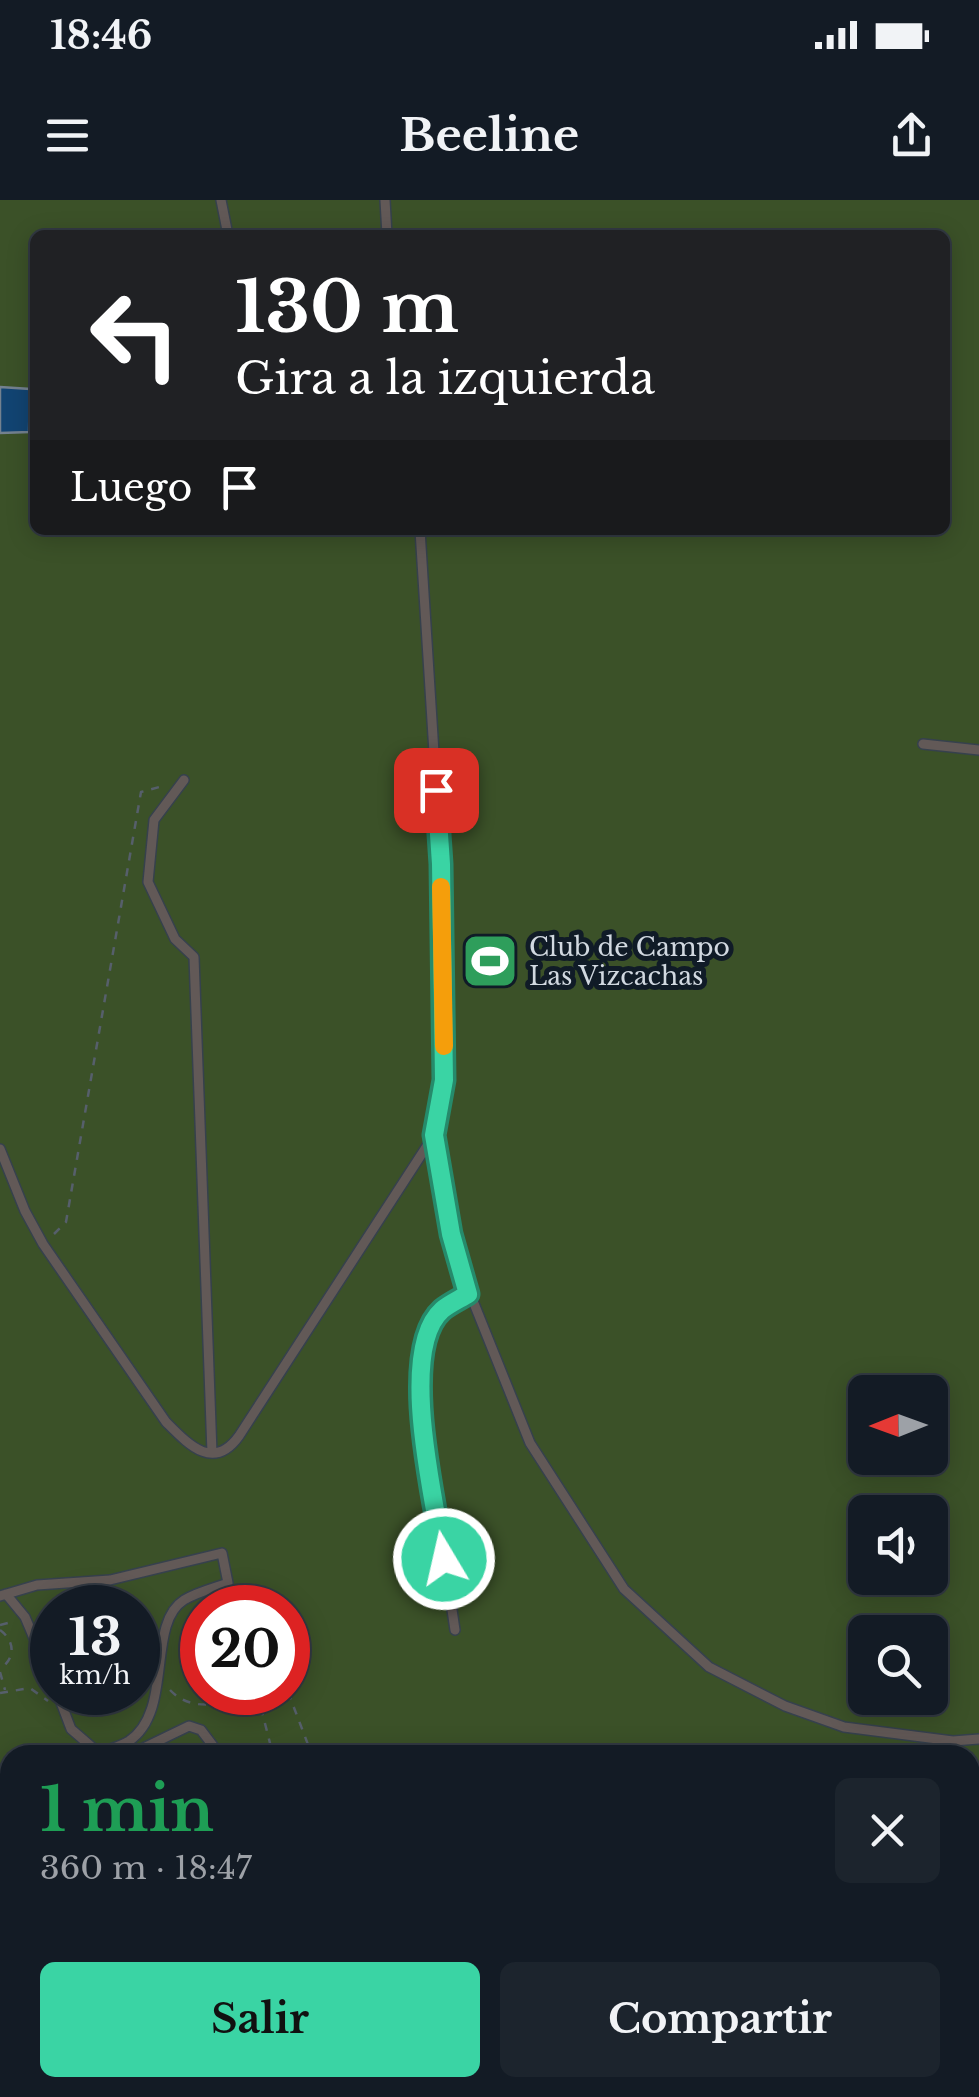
<!DOCTYPE html>
<html lang="es">
<meta charset="utf-8">
<style>
:root{--surface:#131b25;--page:#1c242d;--text:#f1f3f6;--muted:#9da1a7;--line:#323942;--accent:#3ad4a4}
body{margin:0;font-family:"Libre Baskerville",serif;background:var(--page);color:var(--text);height:100vh;display:flex;flex-direction:column;font-size:38px;white-space:nowrap}
*{box-sizing:border-box;margin:0}
p{font-size:32px;color:var(--muted)}
.icon{flex:none;width:55px;height:55px;fill:none;stroke:currentColor;stroke-width:2;stroke-linecap:round;stroke-linejoin:round}
.map{position:relative;flex:1;overflow:hidden}
.details{position:absolute;left:0px;top:1545px;width:980px;height:352px;display:flex;flex-direction:column;background:var(--surface);border-radius:30px 30px 0 0;box-shadow:0 5px 25px #0003,0 0 0 2px var(--line)}
.details>*{flex:none}
.banner{position:absolute;left:30px;top:30px;width:920px;height:305px;border-radius:15px;box-shadow:0 5px 25px #0003,0 0 0 2px var(--line);background:#202124;color:#fff;overflow:hidden}
.needle{width:65px;rotate:269deg}
.buttons{position:absolute;left:848px;top:1175px;display:grid;gap:20px}
.buttons a{display:grid;place-items:center;width:100px;height:100px;border-radius:15px;background:var(--surface);box-shadow:0 5px 25px #0003,0 0 0 2px var(--line);font-size:50px}
.speed{position:absolute;left:30px;top:1385px;display:flex;gap:20px;font-size:50px;font-weight:700;text-align:center}
.speed>*{display:grid;place-content:center;width:130px;height:130px;border-radius:50%;background:var(--surface);box-shadow:0 5px 25px #0003,0 0 0 2px var(--line);line-height:1}
.speed small{font-size:25px;font-weight:400}
.speed .limit{border:15px solid #d22;background:#fff;color:#111}
.pin{position:absolute;display:grid;place-items:center;width:85px;height:85px;color:#fff;margin:-42px;border-radius:20px;box-shadow:0 5px 15px #0006}
.me{position:absolute;width:110px;margin:-55px;rotate:351deg;stroke-linejoin:round;filter:drop-shadow(0 0 8px #0008)}
.turn{display:flex;align-items:center;gap:35px;height:210px;padding:0 40px;font-size:45px}
.turn .icon{width:130px;height:130px;stroke-width:2.5}
.turn b{display:block;font-size:70px;line-height:85px}
.then{display:flex;align-items:center;height:95px;padding:0 40px;background:#0003;gap:20px;font-size:38px}
.round{display:grid;place-items:center;flex:none;width:105px;height:105px;border-radius:15px;background:var(--page)}
.overview{display:flex;align-items:center;justify-content:space-between;height:170px;padding:0 40px}
h1{font-size:60px;font-weight:800;line-height:75px;color:#1e9e55}
.action{display:flex;gap:20px;margin-top:auto;padding:20px 40px}
.action a{flex:1;height:115px;border-radius:15px;background:var(--accent);color:#111;font-size:40px;font-weight:800;line-height:115px;text-align:center}
.action a+a{background:var(--page);color:var(--text)}
.status{display:flex;justify-content:space-between;align-items:center;height:70px;padding:0 50px;background:var(--surface);direction:ltr}
.status svg{height:28px;fill:currentColor}
header{display:flex;justify-content:space-between;align-items:center;height:130px;padding:0 40px;background:var(--surface);font-size:45px;font-weight:800}
.map>svg:first-child{display:block}
.green{fill:#3b5128;fill-rule:evenodd}
.lines{fill:none;stroke-linecap:round;stroke-linejoin:round}
.canal{stroke:#166a6f;stroke-width:15}
.building{fill:#124472;stroke:#73818f;stroke-width:2.5}
.lane-casing{stroke:#36414d;stroke-width:12}
.path{stroke:#565f6b;stroke-width:2.5;stroke-dasharray:8 8;stroke-linecap:butt}
.lane{stroke:#625957;stroke-width:9}
.route-casing{stroke:#268a6b;stroke-width:25}
.route{stroke:#3ad4a4;stroke-width:18}
.slow{stroke:#f59e0b;stroke-width:18}
.labels{text-anchor:middle;dominant-baseline:central;stroke-width:10;stroke-linejoin:round;paint-order:stroke}
.poi-label{font-size:25px;fill:#d1d8e0;stroke:#101b27;text-anchor:start}
</style>
<div class="status"><b>18:46</b><svg viewBox="0 0 49 12"><path d="M0 12V9h3v3zM5 12V6h3v6zM10 12V3h3v9zM15 12V0h3v12zM26 1h20v11H26zM47 4h2v5h-2z"/></svg></div>
<header><svg class="icon" aria-label="menu" viewBox="0 0 24 24"><path d="M4 6h16M4 12h16M4 18h16"/></svg>Beeline<svg class="icon" aria-label="share" viewBox="0 0 24 24"><path d="M12 15V3M7 8l5-5 5 5M5 13v7h14v-7"/></svg></header>
<div class="map">
<svg width="979" height="1897" viewBox="0 0 979 1897">
<rect width="100%" height="100%" fill="#192431"/>
<!-- green -->
<path class="green" d="M0,0H979V1882L970,1884V1555H10V1640L0,1637ZM35,35H945V330H35ZM865,1192H930V1258H865ZM865,1312H930V1378H865ZM52,1408H138V1492H52ZM202,1408H288V1492H202ZM865,1432H930V1498H865Z
M250,1888H945L871,1897H269Z"/>
<g class="lines">
<!-- canal -->
<path class="canal" d="M0,1732L10,1736
M211,1888L226,1897"/>
</g>
<!-- building -->
<path class="building" d="M0,187L30,189L29,232L0,233Z"/>
<g class="lines">
<!-- lane casing -->
<g class="lane-casing">
<path id="lane" d="M221,0L228,35
M385,0L387,35
M420,330L441,664L444,880L434,935L459,1066L530,1243L624,1389L709,1467L785,1506L844,1527L953,1541L979,1539
M923,544L979,550
M184,580L154,620L148,682L175,739L194,757L212,1253
M0,949L25,1011L43,1044L166,1222C188,1244 213,1272 239,1236L434,935
M6,1394L25,1417L52,1481
M0,1396L37,1385L110,1380L222,1353L228,1383C214,1388 197,1392 184,1400C146,1424 174,1511 129,1541C121,1546 109,1549 100,1553
M455,1430L420,1194C421,1168 420,1130 441,1111C448,1104 460,1099 468,1094
M57,1492L71,1529L101,1555
M129,1555L189,1526L201,1530L220,1555
M0,1677L10,1685
M0,1775L10,1780
M163,1888L173,1897"/>
</g>
<!-- path -->
<path class="path" d="M54,1034L66,1022L141,592L163,586
M233,1395L238,1408
M0,1425L12,1422
M0,1430C15,1441 16,1458 0,1469
M0,1472L5,1490
M170,1490C192,1513 225,1505 250,1492
M257,1492L273,1555
M288,1492L312,1555
M0,1493L30,1488L48,1501
M0,1569L10,1580
M975,1822L979,1832
M970,1859L979,1842"/>
<!-- lane -->
<use href="#lane" class="lane"/>
</g>
<g class="lines">
<!-- route casing -->
<g class="route-casing">
<path id="route" d="M436,590L441,664L444,880L434,935L451,1034L468,1094C460,1099 449,1104 442,1110C397,1150 435,1304 444,1359"/>
</g>
<!-- route -->
<use href="#route" class="route"/>
<!-- slow -->
<path class="slow" d="M441,687L444,846"/>
</g>
<!-- icons -->
<defs>
<g id="stadium-square" transform="scale(2.875)"><rect x="-9" y="-9" width="18" height="18" rx="4" fill="#2e9e5b" stroke="#101b27"/><path d="M0-5a6.5 5 0 1 0 0 10a6.5 5 0 1 0 0-10ZM-3.5-1.8h7v3.6h-7Z" fill="#fff"/></g>
</defs>
<g fill-rule="evenodd">
<use href="#stadium-square" x="490" y="761"/>
</g>
<g class="labels">
<!-- poi labels -->
<g class="poi-label">
<text x="529" y="747">Club de Campo<tspan x="529" dy="29">Las Vizcachas</tspan></text>
</g>
</g>
</svg>
<div class="buttons">
<a><svg class="needle" viewBox="-14 -14 28 28"><path d="M0-13l5 13h-10z" fill="#e53935"/><path d="M0 13l5-13h-10z" fill="#9da1a7"/></svg></a>
<a><svg class="icon" aria-label="sound" viewBox="0 0 24 24"><path d="M4 9h4l5-4v14l-5-4H4zM17 9q2 3 0 6"/></svg></a>
<a><svg class="icon" aria-label="search" viewBox="0 0 24 24"><circle cx="10" cy="10" r="6"/><path d="M15 15l6 6"/></svg></a>
</div>
<div class="speed"><div>13<small>km/h</small></div><div class="limit">20</div></div>
<div class="pin" style="left:436px;top:590px;background:#d93025"><svg class="icon" aria-label="arrive" viewBox="0 0 24 24"><path d="M6 21V4h12l-3 4 3 4H6"/></svg></div>
<svg class="me" style="left:444px;top:1359px" viewBox="-20 -20 40 40"><circle r="17" fill="#3ad4a4" stroke="#fff" stroke-width="3"/><path d="M0-11L8 9 0 5-8 9z" fill="#fff"/></svg>
<div class="banner">
<div class="turn"><svg class="icon" aria-label="left" viewBox="0 0 24 24"><path d="M17 20v-9H6M10 6l-5 5 5 5"/></svg><div><b>130 m</b>Gira a la izquierda</div></div>
<div class="then">Luego<svg class="icon" aria-label="arrive" viewBox="0 0 24 24"><path d="M6 21V4h12l-3 4 3 4H6"/></svg></div>
</div>
<section class="details">
<div class="overview"><div><h1>1 min</h1><p>360 m · 18:47</p></div><a class="round"><svg class="icon" aria-label="close" viewBox="0 0 24 24"><path d="M6 6l12 12M18 6L6 18"/></svg></a></div>
<div class="action"><a>Salir</a><a>Compartir</a></div>
</section>
</div>
